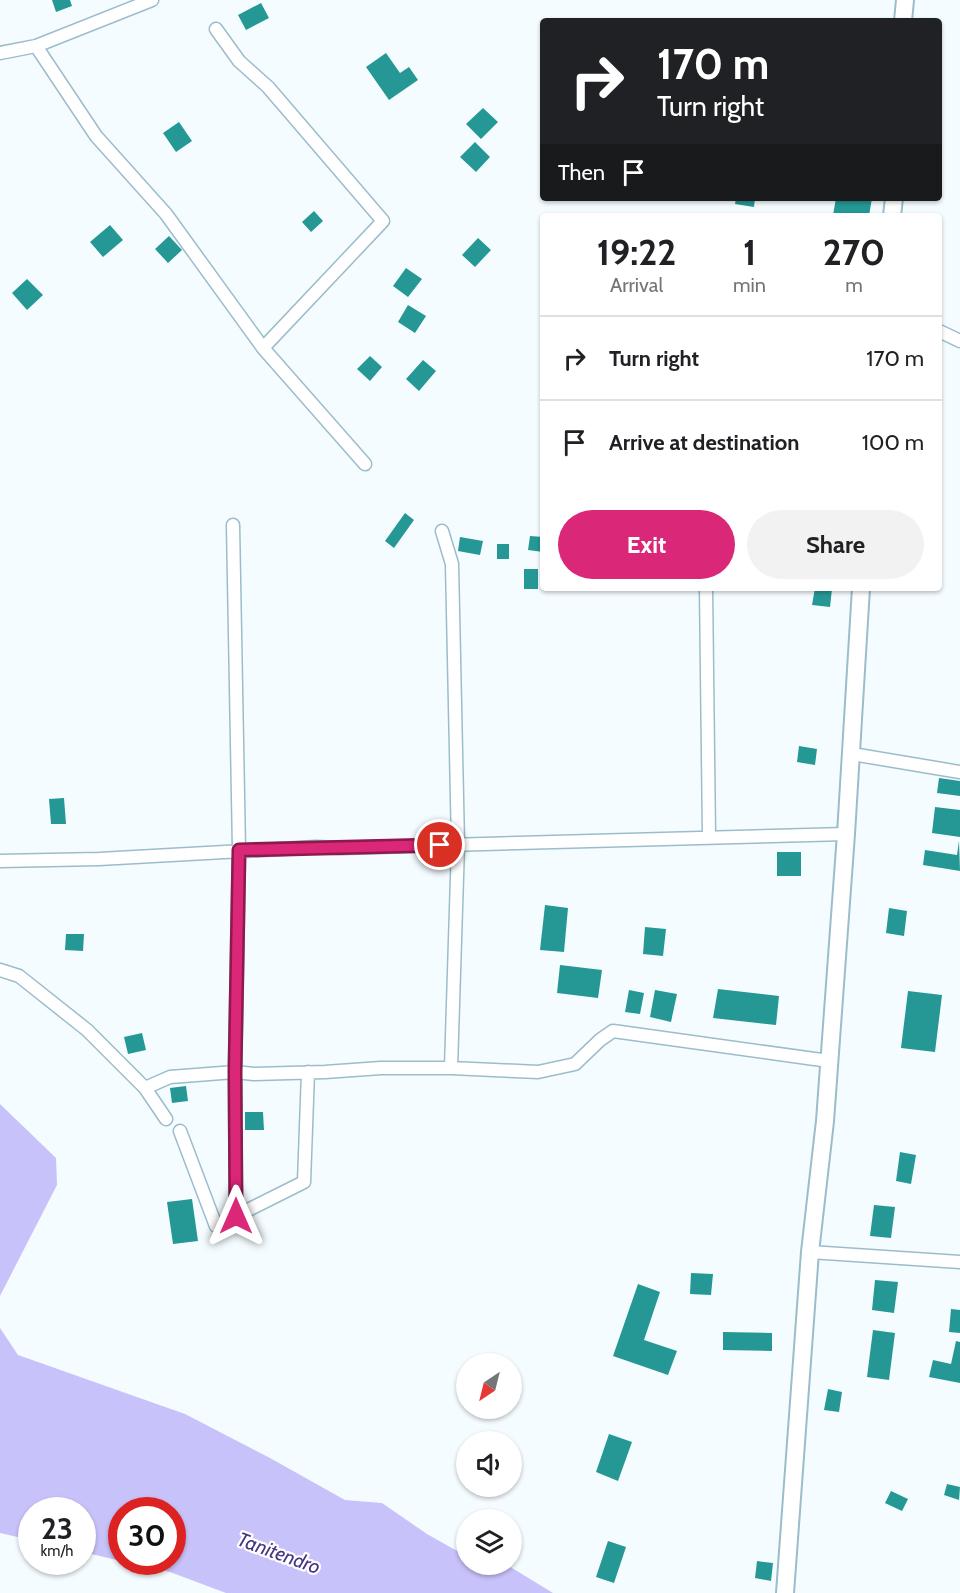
<!DOCTYPE html>
<style>
:root{--surface:#fff;--page:#f2f2f2;--text:#202124;--muted:#757577;--line:#e0e0e0;--accent:#db2777}
body{margin:0;font-family:Cabin,sans-serif;background:var(--page);color:var(--text);height:100vh;display:flex;flex-direction:column;font-size:22px;white-space:nowrap}
*{box-sizing:border-box;margin:0}
p{font-size:20px;color:var(--muted)}
.icon{flex:none;width:33px;height:33px;fill:none;stroke:currentColor;stroke-width:2;stroke-linecap:round;stroke-linejoin:round}
.map{position:relative;flex:1;overflow:hidden}
.drawer{position:absolute;left:540px;top:213px;width:402px;height:378px;display:flex;flex-direction:column;background:var(--surface);border-radius:6px;box-shadow:0 2px 4px #0004}
.drawer>*{flex:none}
.hud{position:absolute;left:540px;top:18px;width:402px;height:183px;border-radius:6px;box-shadow:0 2px 4px #0004;background:#202124;color:#fff;overflow:hidden}
.needle{width:39px;rotate:215deg}
.buttons{position:absolute;left:456px;top:1353px;display:grid;gap:12px}
.buttons a{display:grid;place-items:center;width:66px;height:66px;border-radius:50%;background:var(--surface);box-shadow:0 2px 4px #0004;font-size:30px}
.speed{position:absolute;left:18px;top:1497px;display:flex;gap:12px;font-size:30px;font-weight:700;text-align:center}
.speed>*{display:grid;place-content:center;width:78px;height:78px;border-radius:50%;background:var(--surface);box-shadow:0 2px 4px #0004;line-height:1}
.speed small{font-size:15px;font-weight:400}
.speed .limit{border:9px solid #d22;background:#fff;color:#111}
.pin{position:absolute;display:grid;place-items:center;width:51px;height:51px;color:#fff;margin:-26px;border:3px solid #fff;border-radius:50%;box-shadow:0 2px 6px #0007}
.me{position:absolute;width:66px;margin:-33px;rotate:0deg;stroke-linejoin:round;filter:drop-shadow(0 0 4px #0008)}
.turn{display:flex;align-items:center;gap:21px;height:126px;padding:0 18px;font-size:27px}
.turn .icon{width:78px;height:78px;stroke-width:2.5}
.turn b{display:block;font-size:42px;line-height:51px}
.then{display:flex;align-items:center;height:57px;padding:0 18px;background:#0003;gap:12px;font-size:22px}
.eta{display:flex;justify-content:space-evenly;align-items:center;height:102px;text-align:center}
.eta b{font-size:36px;font-weight:800;line-height:42px}
.action{display:flex;gap:12px;margin-top:auto;padding:12px 18px}
.action a{flex:1;height:69px;border-radius:36px;background:var(--accent);color:#fff;font-size:24px;font-weight:800;line-height:69px;text-align:center}
.action a+a{background:var(--page);color:var(--text)}
ul{padding:0;list-style:none}
li{display:flex;align-items:center;gap:18px;height:84px;padding:0 18px;border-top:2px solid var(--line)}
li div{flex:1}
li b{display:block;font-size:22px}
li em{font-style:normal}
.map>svg:first-child{display:block}
.water{fill:#c8c2fa}
.building{fill:#259896}
.lines{fill:none;stroke-linecap:round;stroke-linejoin:round}
.minor-casing{stroke:#9bbdcb;stroke-width:15}
.secondary-casing{stroke:#9bbdcb;stroke-width:20}
.minor{stroke:#fff;stroke-width:12}
.secondary{stroke:#fff;stroke-width:16}
.route-casing{stroke:#8e194d;stroke-width:15}
.route{stroke:#db2777;stroke-width:10}
.labels{text-anchor:middle;dominant-baseline:central;stroke-width:4.5;stroke-linejoin:round;paint-order:stroke}
.water-label{font-size:20px;font-style:italic;fill:#463483;stroke:#fff}
</style>
<div class="map">
<svg width="960" height="1593" viewBox="0 0 960 1593">
<rect width="100%" height="100%" fill="#f5fcff"/>
<!-- water -->
<path class="water" d="M0,1104L56,1158L57,1185L0,1296Z
M0,1328L18,1355L185,1414L270,1458L345,1500L382,1503L427,1534L466,1556V1564L507,1565L553,1593H226L170,1572L126,1562H172V1510H122L121,1561L83,1552L82,1510H32L31,1540L0,1533Z"/>
<!-- building -->
<path class="building" d="M52,0H70L72,6L56,12Z
M261,3L269,18L246,30L238,15Z
M386,53L400,73L409,67L418,80L389,100L366,67Z
M483,108L498,122L481,139L466,124Z
M179,122L192,141L176,152L163,133Z
M475,142L490,157L476,172L460,157Z
M736,198H755L754,207L735,204Z
M836,198H872L869,216L833,215Z
M314,211L323,221L311,232L302,222Z
M110,225L123,240L103,257L90,242Z
M169,236L182,250L168,263L155,249Z
M478,238L491,250L475,267L462,255Z
M406,268L422,279L408,297L393,286Z
M27,279L43,295L27,310L12,293Z
M408,305L426,316L415,333L398,322Z
M370,356L382,367L370,381L357,369Z
M423,360L436,371L419,391L406,379Z
M405,513L414,520L394,548L385,541Z
M530,536L543,537V552L528,550Z
M460,537L483,541L480,555L458,551Z
M497,544H509V559H497Z
M524,569H538V589H524Z
M815,588L832,589L830,607L812,605Z
M799,746L817,749L815,765L797,762Z
M939,778L960,781V796L937,793Z
M64,798L66,824H51L49,799Z
M935,807L960,810V837L932,833Z
M959,841L960,871L923,865L925,850L957,855Z
M777,852H801V876H777Z
M545,905L568,908L564,952L540,950Z
M889,908L907,911L904,936L886,933Z
M645,927L666,929L663,956L643,954Z
M66,934H84L83,951L65,950Z
M560,965L602,970L598,998L557,993Z
M718,989L779,996L776,1025L713,1018Z
M629,990L644,993L640,1014L625,1012Z
M655,990L677,994L671,1022L650,1017Z
M908,991L942,995L935,1052L901,1048Z
M142,1033L146,1050L128,1054L124,1037Z
M186,1086L188,1101L172,1103L170,1088Z
M245,1112H263L264,1130H245Z
M900,1152L916,1155L911,1184L896,1181Z
M192,1199L198,1241L173,1244L167,1202Z
M874,1205L895,1207L891,1238L870,1236Z
M691,1273L713,1274L711,1295L690,1294Z
M875,1280L898,1282L894,1313L872,1310Z
M638,1284L660,1292L644,1340L677,1351L668,1375L613,1356Z
M951,1309L960,1310V1333L949,1332Z
M873,1330L895,1333L889,1380L867,1377Z
M723,1332L772,1333V1351L723,1350Z
M956,1341L960,1342V1383L929,1377L933,1360L951,1364Z
M828,1389L842,1392L839,1412L824,1410Z
M609,1434L632,1442L618,1481L596,1472Z
M947,1484L960,1487L959,1500L944,1495Z
M891,1491L908,1499L902,1511L885,1503Z
M608,1541L626,1547L614,1583L596,1577Z
M757,1561L773,1563L771,1581L755,1578Z"/>
<g class="lines">
<!-- minor casing -->
<g class="minor-casing">
<path id="minor" d="M216,29L239,61L268,87L383,221L263,348
M36,46L96,136L166,214L263,348L365,464
M0,53L36,46L152,0
M939,331L960,341
M233,525L239,850L235,1072L236,1216
M442,531L452,564L458,845L451,1068
M706,588L709,837
M852,754L960,772
M0,861L99,859L316,847L341,848L846,834
M0,970L19,976L87,1030L145,1088L166,1119
M145,1088L170,1077L235,1072L254,1074L325,1072L381,1068H451L538,1072L575,1064L600,1040L613,1031L829,1061
M180,1131L216,1226L304,1182L308,1072
M810,1252L960,1262"/>
</g>
<!-- secondary casing -->
<g class="secondary-casing">
<path id="secondary" d="M903,21L905,0
M892,216L894,198
M785,1593L810,1252L825,1121L846,834L861,588"/>
</g>
<!-- minor -->
<use href="#minor" class="minor"/>
<!-- secondary -->
<use href="#secondary" class="secondary"/>
</g>
<g class="lines">
<!-- route casing -->
<g class="route-casing">
<path id="route" d="M236,1216L235,1072L239,850L440,845"/>
</g>
<!-- route -->
<use href="#route" class="route"/>
</g>
<g class="labels">
<!-- water labels -->
<g class="water-label">
<text transform="translate(279 1553) rotate(20)">Tanitendro</text>
</g>
</g>
</svg>
<div class="buttons">
<a><svg class="needle" viewBox="-14 -14 28 28"><path d="M0-13l5 13h-10z" fill="#e53935"/><path d="M0 13l5-13h-10z" fill="#757577"/></svg></a>
<a><svg class="icon" aria-label="sound" viewBox="0 0 24 24"><path d="M4 9h4l5-4v14l-5-4H4zM17 9q2 3 0 6"/></svg></a>
<a><svg class="icon" aria-label="layers" viewBox="0 0 24 24"><path d="M12 4l9 5-9 5-9-5zM3 14l9 5 9-5"/></svg></a>
</div>
<div class="speed"><div>23<small>km/h</small></div><div class="limit">30</div></div>
<div class="pin" style="left:440px;top:845px;background:#d93025"><svg class="icon" aria-label="arrive" viewBox="0 0 24 24"><path d="M6 21V4h12l-3 4 3 4H6"/></svg></div>
<svg class="me" style="left:236px;top:1216px" viewBox="-20 -20 40 40"><path d="M0-17L14 15 0 8-14 15z" fill="#db2777" stroke="#fff" stroke-width="4"/></svg>
<div class="hud">
<div class="turn"><svg class="icon" aria-label="right" viewBox="0 0 24 24"><path d="M7 20v-9h11M14 6l5 5-5 5"/></svg><div><b>170 m</b>Turn right</div></div>
<div class="then">Then<svg class="icon" aria-label="arrive" viewBox="0 0 24 24"><path d="M6 21V4h12l-3 4 3 4H6"/></svg></div>
</div>
<section class="drawer">
<div class="eta">
<div><b>19:22</b><p>Arrival</p></div>
<div><b>1</b><p>min</p></div>
<div><b>270</b><p>m</p></div>
</div>
<ul>
<li><svg class="icon" aria-label="right" viewBox="0 0 24 24"><path d="M7 20v-9h11M14 6l5 5-5 5"/></svg><div><b>Turn right</b></div><em>170 m</em></li>
<li><svg class="icon" aria-label="arrive" viewBox="0 0 24 24"><path d="M6 21V4h12l-3 4 3 4H6"/></svg><div><b>Arrive at destination</b></div><em>100 m</em></li>
</ul>
<div class="action"><a>Exit</a><a>Share</a></div>
</section>
</div>
